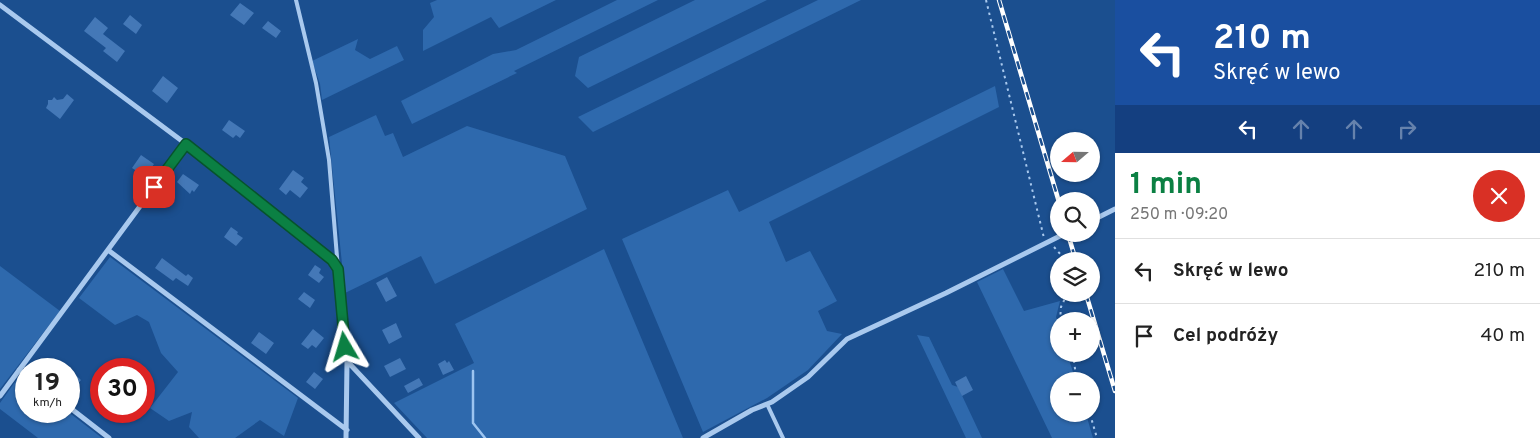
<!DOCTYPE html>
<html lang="pl">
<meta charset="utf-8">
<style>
:root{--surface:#fff;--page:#f6f6f6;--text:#222;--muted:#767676;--line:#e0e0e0;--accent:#0b8043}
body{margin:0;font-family:Overpass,sans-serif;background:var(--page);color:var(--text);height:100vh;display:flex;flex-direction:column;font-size:19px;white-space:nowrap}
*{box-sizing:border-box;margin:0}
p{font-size:16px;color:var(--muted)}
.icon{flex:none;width:28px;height:28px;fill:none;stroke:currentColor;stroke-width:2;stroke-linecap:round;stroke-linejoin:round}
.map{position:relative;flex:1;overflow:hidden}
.drawer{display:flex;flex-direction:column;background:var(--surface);width:425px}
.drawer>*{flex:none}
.hud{background:#1a4fa0;color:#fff;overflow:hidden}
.needle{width:32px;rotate:250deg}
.fabs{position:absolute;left:1050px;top:132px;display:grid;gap:10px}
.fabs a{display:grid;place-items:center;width:50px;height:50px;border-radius:50%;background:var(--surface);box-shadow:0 1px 4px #0004;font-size:25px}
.speed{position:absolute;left:15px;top:358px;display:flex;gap:10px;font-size:25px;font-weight:700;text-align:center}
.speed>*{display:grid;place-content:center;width:65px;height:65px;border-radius:50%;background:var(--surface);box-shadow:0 1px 4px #0004;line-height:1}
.speed small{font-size:12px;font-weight:400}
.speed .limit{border:8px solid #d22;background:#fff;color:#111}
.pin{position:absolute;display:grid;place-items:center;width:42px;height:42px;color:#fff;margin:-21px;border-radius:10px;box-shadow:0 2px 8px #0006}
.me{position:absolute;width:55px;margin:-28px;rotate:353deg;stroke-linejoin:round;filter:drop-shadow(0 0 4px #0008)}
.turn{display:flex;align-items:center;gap:18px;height:105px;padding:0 15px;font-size:22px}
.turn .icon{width:65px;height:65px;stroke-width:2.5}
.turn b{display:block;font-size:35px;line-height:42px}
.lanes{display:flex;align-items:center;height:48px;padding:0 15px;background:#0003;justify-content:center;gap:25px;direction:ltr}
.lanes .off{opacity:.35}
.round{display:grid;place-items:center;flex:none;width:52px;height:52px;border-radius:26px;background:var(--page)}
.summary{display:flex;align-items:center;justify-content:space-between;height:85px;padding:0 15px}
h1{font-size:30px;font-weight:700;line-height:38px;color:var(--accent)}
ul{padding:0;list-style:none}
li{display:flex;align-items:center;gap:15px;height:65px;padding:0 15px;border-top:1px solid var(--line)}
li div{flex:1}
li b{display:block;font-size:19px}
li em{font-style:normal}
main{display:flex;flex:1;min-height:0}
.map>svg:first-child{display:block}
.green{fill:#2e69ad}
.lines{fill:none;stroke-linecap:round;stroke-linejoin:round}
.stream{stroke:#9cc4f0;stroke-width:2.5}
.building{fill:#4478b7}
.path{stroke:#a9c9ee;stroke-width:2;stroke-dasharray:2.5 4;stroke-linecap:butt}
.lane{stroke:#a9c9ee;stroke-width:4}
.street{stroke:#a9c9ee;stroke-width:5}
.rail-casing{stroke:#fff;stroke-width:4.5}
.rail{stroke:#1b4f8f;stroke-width:2.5;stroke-dasharray:8;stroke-linecap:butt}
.route-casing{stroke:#07532c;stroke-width:12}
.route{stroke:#0b8043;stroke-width:9}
</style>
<main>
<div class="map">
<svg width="1115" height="438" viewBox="0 0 1115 438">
<rect width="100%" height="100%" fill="#1b4f8f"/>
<!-- green -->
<path class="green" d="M437,0H556L499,28L491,17L423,51V30L434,17L430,3Z
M617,0H658L514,71L517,73L412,124L401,101L493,54L516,50Z
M695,0H767L588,88L575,76L579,57Z
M818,0H861L593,132L578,117Z
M358,39L355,50L370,59L397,46L404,60L322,100L320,84L312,61Z
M995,86L999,107L769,222L786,262L810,251L837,301L818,311L827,331L842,334L808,370L767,398L703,432L622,239L728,190L739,212Z
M376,115L385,136L393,133L403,157L467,126L565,156L587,209L435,284L421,256L345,293L329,137Z
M604,249L683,438H427L394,403L474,363L455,324Z
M110,257L298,398L284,436L260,420L235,438H199L189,427L192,412L169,421L150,408L178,372L161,353L149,322L137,315L115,325L79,298Z
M0,266L60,311L0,389Z
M1003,269L1024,311L1060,301L1056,317L1059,326V354H1067L1076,381H1059V414H1086L1093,438H1052L977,282Z
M917,335L929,337L952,385L958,387L982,438H966Z
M20,375L26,380V411H67L102,438H38L0,409V403Z"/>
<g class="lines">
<!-- stream -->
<path class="stream" d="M473,371V423L485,438"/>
</g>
<!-- building -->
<path class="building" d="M240,3L254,13L244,25L230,15Z
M130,15L142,25L136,34L123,24Z
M95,17L108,28L103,34L125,51L117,62L103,51L106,48L84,31Z
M268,21L281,31L276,38L262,28Z
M163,76L178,88L167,103L152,91Z
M67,94L74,100L60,119L46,108L48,104V100H52L54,97L57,100L63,99Z
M229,120L245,131L240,138L236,135L233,138L222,130Z
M141,155L154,164L148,173L141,168L138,172L132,168Z
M293,170L304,178L301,182L308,188L300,198L290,190L286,195L279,189Z
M183,174L199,185L194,192L192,190L190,194L177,182Z
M231,227L238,232L237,234L243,238L236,246L224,237Z
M162,258L186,276L188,274L193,278L188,286L176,278L173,281L155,268Z
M315,265L321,269L319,273L324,277L319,283L308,275Z
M387,277L397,296L386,302L376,283Z
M304,292L315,300L310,308L298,299Z
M396,323L402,337L389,344L382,330Z
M313,329L324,338L316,348L312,345L308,349L301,344Z
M259,332L274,343L266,354L251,343Z
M400,358L406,369L390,377L384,366Z
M445,360L447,363L449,361L454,370L443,375L438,364Z
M69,369L81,380L74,389L69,385Z
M314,372L323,379L315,389L306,382Z
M966,376L973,390L962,396L955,382Z
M419,378L423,385L408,393L404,386Z"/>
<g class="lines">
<!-- path -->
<path class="path" d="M986,0L1044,238
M1054,247L1062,256L1064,261
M1060,321L1061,307L1067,294
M1073,354L1076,376L1079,381
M1090,414L1097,438"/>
<!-- lane -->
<path class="lane" d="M296,0L316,83L329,160L338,269
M767,404L783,438"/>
<!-- street -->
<path class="street" d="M0,5L186,144L332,260L338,269L342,333L347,361L419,438
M1091,221L1115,209
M108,250L347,430
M19,370L26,375
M0,396L186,144
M69,407L109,438
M346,438L347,362
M703,438L752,410L772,402L808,377L847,339L946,293L1064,234"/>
<!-- rail casing -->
<g class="rail-casing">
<path id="rail" d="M999,0L1059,202
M1068,234L1076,261
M1086,294L1115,391"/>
</g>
<!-- rail -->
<use href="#rail" class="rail"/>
</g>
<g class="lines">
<!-- route casing -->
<g class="route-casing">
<path id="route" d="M154,187L186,144L332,260L338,269L345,347"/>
</g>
<!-- route -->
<use href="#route" class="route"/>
</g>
</svg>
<div class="fabs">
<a><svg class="needle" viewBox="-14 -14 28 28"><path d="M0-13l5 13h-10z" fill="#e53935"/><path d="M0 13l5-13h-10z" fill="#767676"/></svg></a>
<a><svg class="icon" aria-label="search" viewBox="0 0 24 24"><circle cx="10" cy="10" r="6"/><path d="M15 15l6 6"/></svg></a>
<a><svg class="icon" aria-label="layers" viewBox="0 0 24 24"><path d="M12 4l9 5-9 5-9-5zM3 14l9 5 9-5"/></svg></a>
<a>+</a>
<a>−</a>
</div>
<div class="speed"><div>19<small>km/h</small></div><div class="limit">30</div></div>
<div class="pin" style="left:154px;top:187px;background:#d93025"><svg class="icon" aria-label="arrive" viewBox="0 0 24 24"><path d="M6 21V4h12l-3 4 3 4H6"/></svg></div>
<svg class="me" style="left:345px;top:347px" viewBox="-20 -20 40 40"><path d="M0-17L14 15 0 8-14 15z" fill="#0b8043" stroke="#fff" stroke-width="4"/></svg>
</div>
<section class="drawer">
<div class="hud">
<div class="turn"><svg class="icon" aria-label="left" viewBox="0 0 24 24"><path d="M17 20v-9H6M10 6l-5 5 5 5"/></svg><div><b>210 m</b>Skręć w lewo</div></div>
<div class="lanes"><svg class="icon" aria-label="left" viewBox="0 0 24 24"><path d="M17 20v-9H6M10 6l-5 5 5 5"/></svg><svg class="icon off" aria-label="ahead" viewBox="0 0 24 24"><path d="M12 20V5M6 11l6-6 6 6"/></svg><svg class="icon off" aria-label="ahead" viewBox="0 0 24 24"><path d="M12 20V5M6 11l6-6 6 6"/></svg><svg class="icon off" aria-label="right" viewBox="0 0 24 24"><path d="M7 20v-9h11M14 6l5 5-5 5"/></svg></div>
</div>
<div class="summary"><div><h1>1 min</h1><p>250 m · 09:20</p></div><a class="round" style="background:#d93025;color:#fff"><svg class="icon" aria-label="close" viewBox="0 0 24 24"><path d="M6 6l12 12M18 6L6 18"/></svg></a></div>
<ul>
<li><svg class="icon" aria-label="left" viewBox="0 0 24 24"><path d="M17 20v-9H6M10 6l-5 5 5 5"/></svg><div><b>Skręć w lewo</b></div><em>210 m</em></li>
<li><svg class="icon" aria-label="arrive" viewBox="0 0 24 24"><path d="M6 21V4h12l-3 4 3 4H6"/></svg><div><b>Cel podróży</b></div><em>40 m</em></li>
</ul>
</section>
</main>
